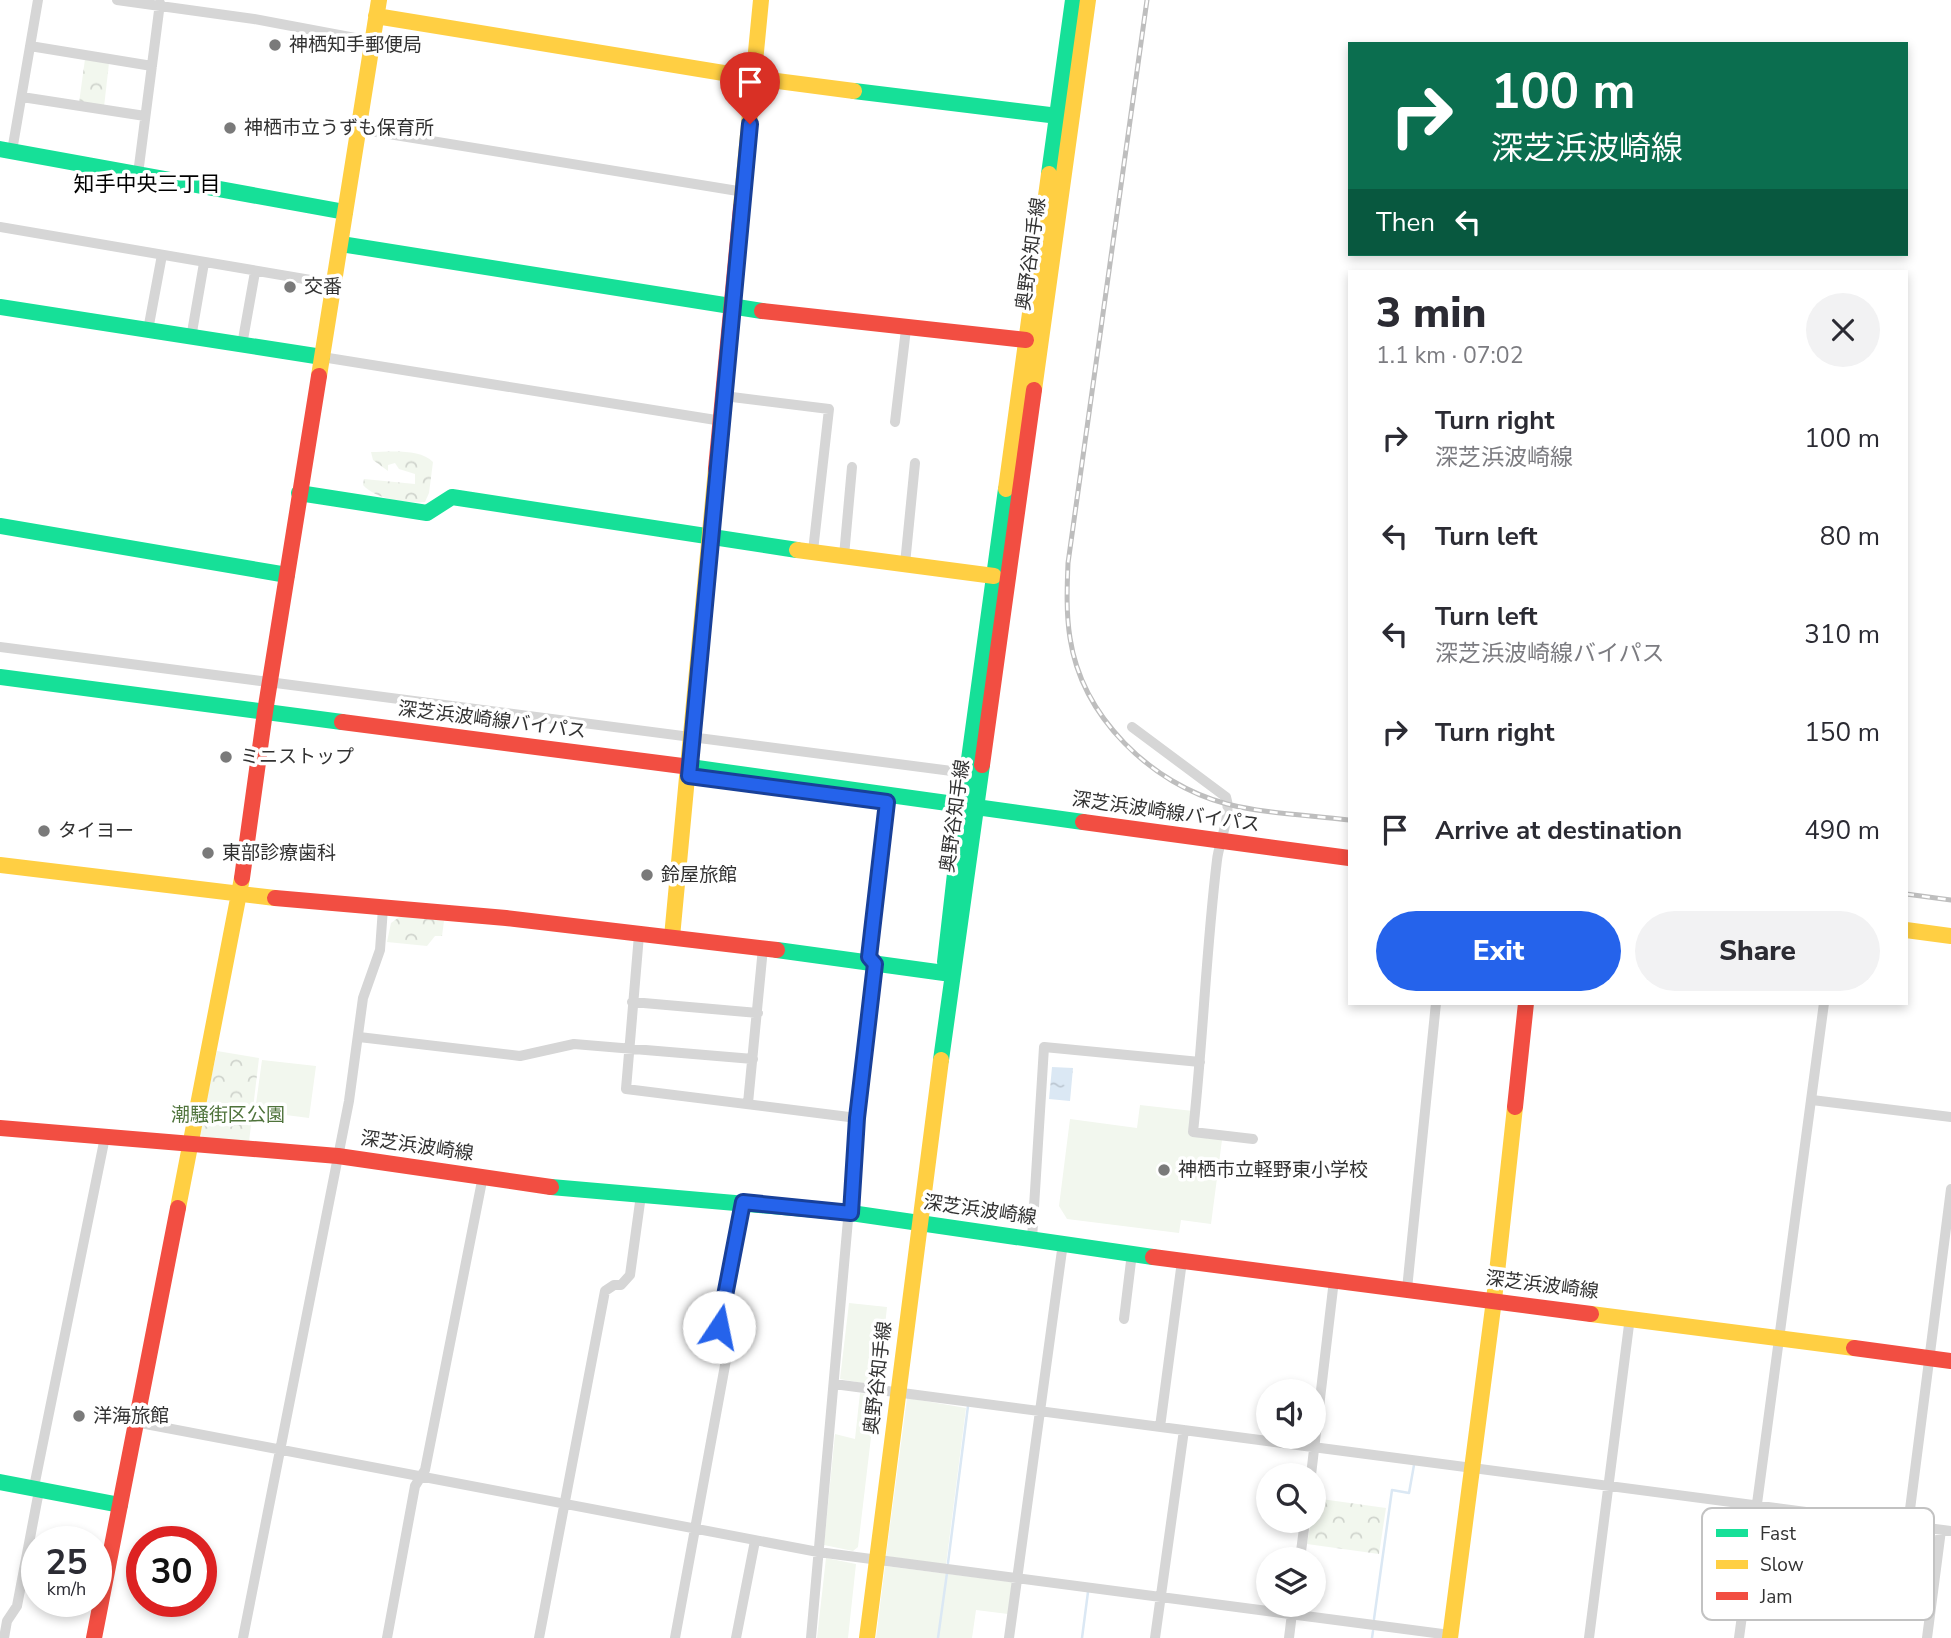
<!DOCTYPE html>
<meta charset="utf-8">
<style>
:root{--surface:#fff;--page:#f2f2f3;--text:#2b2b33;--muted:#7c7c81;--accent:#2563eb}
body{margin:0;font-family:"Nunito Sans","Noto Sans JP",sans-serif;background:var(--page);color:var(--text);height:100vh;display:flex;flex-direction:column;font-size:26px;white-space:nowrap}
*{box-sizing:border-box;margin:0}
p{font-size:23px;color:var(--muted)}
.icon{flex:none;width:38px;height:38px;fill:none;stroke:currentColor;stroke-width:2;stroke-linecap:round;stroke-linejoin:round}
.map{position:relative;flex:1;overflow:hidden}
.panel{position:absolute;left:1348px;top:270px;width:560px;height:735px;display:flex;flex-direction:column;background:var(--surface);border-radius:0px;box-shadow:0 4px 10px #0003}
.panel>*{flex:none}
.top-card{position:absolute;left:1348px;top:42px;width:560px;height:214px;border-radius:0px;box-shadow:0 4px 10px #0003;background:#0b6e4f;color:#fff;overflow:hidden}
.fabs{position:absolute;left:1256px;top:1379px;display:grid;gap:14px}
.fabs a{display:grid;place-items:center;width:70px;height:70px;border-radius:50%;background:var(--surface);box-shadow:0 4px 10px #0003;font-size:35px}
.speed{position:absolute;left:21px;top:1526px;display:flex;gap:14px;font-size:35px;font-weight:700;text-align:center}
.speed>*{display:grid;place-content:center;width:91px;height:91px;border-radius:50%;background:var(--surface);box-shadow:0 4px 10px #0003;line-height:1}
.speed small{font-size:18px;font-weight:400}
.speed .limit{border:10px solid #d22;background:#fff;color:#111}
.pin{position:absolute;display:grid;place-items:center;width:60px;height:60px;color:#fff;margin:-72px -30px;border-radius:50% 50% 50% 0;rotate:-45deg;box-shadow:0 0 7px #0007}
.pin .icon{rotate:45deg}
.me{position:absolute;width:77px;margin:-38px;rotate:11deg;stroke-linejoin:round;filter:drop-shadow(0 0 5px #0008)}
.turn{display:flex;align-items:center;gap:24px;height:147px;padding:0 28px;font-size:32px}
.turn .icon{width:91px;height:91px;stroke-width:2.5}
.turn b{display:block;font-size:49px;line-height:60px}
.then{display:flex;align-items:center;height:66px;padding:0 28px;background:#0003;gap:14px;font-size:26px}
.round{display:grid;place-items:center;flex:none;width:74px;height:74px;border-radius:37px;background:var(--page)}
.overview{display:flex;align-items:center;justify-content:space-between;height:119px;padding:0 28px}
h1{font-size:42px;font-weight:800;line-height:52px}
.primary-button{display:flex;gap:14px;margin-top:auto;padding:14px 28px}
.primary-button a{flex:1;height:80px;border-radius:42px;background:var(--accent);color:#fff;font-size:28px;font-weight:800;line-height:80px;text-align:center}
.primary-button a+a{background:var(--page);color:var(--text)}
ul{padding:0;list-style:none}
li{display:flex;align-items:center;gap:21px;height:98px;padding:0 28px}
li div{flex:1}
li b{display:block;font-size:26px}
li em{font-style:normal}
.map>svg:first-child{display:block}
.grass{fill:#f2f7ee}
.forest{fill:url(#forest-crowns)}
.water{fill:url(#water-ripples)}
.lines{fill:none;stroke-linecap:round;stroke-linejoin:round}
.stream{stroke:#dbe8f4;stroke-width:2.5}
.street{stroke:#d6d6d6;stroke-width:10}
.fast{stroke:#16e098;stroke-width:16}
.slow{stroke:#ffcf43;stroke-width:16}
.jam{stroke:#f24e42;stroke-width:16}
.rail-casing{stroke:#bebebe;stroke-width:5}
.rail{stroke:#fff;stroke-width:2.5;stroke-dasharray:8;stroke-linecap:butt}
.route-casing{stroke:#184099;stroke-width:18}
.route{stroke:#2563eb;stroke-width:12}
.poi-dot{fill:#7a7a7a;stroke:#fff;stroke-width:2.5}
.labels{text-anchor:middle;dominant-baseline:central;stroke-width:7;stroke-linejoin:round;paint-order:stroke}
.poi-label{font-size:19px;fill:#323232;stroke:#fff;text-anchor:start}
.street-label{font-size:19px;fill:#323232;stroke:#fff}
.park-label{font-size:19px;fill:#4f733b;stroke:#fff}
.neighbourhood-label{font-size:21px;fill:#000;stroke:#fff}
.key{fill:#fff;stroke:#c2c2c2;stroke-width:2}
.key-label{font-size:19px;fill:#323232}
</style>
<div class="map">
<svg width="1951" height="1638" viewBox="0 0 1951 1638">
<defs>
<pattern id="forest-crowns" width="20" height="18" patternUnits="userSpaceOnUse" patternTransform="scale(1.75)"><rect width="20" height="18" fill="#f2f7ee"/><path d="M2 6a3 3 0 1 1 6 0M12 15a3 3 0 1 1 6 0" fill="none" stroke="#d0d4cd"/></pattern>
<pattern id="water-ripples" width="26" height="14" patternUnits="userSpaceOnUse" patternTransform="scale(1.75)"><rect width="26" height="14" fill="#dbe8f4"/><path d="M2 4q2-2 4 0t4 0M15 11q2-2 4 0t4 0" fill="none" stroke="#bcc7d2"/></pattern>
</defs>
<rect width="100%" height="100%" fill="#fff"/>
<!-- grass -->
<path class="grass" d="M262,1060L316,1066L309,1118L255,1111Z
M1140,1105L1193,1111L1190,1136L1222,1140L1211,1224L1181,1220L1179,1233L1067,1219L1059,1206L1070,1119L1137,1128Z
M849,1303L887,1307L879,1383L874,1385L840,1379Z
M860,1393L876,1395L858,1547L853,1551L824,1545L835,1434L855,1439Z
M907,1398L966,1408L946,1565L886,1556Z
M826,1558L856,1564L848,1638H817Z
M885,1566L1012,1582L1008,1614L976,1610L972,1638H876Z"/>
<!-- forest -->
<path class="forest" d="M85,59L109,63L104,107L79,103Z
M371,452C389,452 420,448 433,462L429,493L425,502C405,503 377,500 363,485L364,479L415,484V474L399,469L395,463L388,465V471L373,460Z
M402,915L444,921L442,936H435L427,946L387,942L391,923Z
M217,1051L259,1058L249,1142L206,1139L199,1134Z
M1314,1498L1386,1508L1379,1554L1307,1544L1311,1521H1314Z"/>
<!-- water -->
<path class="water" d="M1052,1067L1073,1068L1070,1101L1049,1099Z"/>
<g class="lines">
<!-- stream -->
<path class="stream" d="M948,1563L968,1406
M1374,1619L1392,1490L1409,1493L1414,1465
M938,1638L947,1573
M1082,1638L1088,1592
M1372,1638L1373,1631"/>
<!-- street -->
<path class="street" d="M117,0L254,19L371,41
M30,46L152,66
M22,97L145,116
M358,129L744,192
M12,151L38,0
M138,174L160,3
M0,227L334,284
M148,330L162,255
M191,338L204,263
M242,345L255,272
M322,357L722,421
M724,396L829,409L813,551
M895,422L906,329
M844,556L852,467
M905,564L915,463
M0,647L967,773
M1132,727L1226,797C1232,814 1219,842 1217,860C1206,950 1203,1041 1193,1132L1253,1139
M639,935L626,1089L857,1118
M632,1002L758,1013
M359,1037L520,1056L574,1044L753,1059
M1812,1100L1951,1117
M748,1103L763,948
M1032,1239L1044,1047L1200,1062
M1407,1289L1436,1003
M1124,1319L1132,1253
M834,1384L1951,1531
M135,1422L818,1552L1450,1635
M1160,1427L1182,1261
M1311,1475L1334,1280
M1908,1525L1951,1189
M1300,1559L1305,1521
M4,1638L7,1621L17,1606L38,1496L35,1482L105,1137
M243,1638L349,1101L363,998L380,950L383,908
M387,1638L415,1486L425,1470L483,1176
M539,1638L605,1291L614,1285H621L630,1275L641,1195
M675,1638L728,1349L719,1327L743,1202
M736,1638L755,1541
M811,1638L857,1118L875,964L869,957L887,802
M1009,1638L1063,1243
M1155,1638L1184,1430
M1289,1638L1293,1605
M1589,1638L1630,1317
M1739,1638L1824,1003
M1927,1638L1941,1530"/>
<!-- fast -->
<path class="fast" d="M854,91L1058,116
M0,149L345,212
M1049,174L1073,0
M341,244L762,311
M0,307L322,357
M299,493L427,513L452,497L797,550
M0,526L287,575
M0,677L342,722
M690,767L1083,822
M777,950L944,973
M945,962L963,803L1006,489
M941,1060L982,765
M551,1187L851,1213L1153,1257
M0,1482L120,1505"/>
<!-- slow -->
<path class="slow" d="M376,16L754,78L854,91
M741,207L761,0
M319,376L379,0
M1034,390L1088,0
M1006,489L1049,174
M797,550L994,576
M0,865L275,898
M1906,930L1951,936
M672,937L716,469
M178,1208L242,878
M1591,1314L1854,1348
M867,1638L941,1060
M1450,1638L1494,1300L1515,1107"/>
<!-- jam -->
<path class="jam" d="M762,311L1026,340
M716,469L741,207
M342,722L690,767
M982,765L1034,390
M1083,822L1349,858
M242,878L265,712L319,376
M275,898L506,918L777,950
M1515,1107L1526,1003
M0,1128L338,1156L551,1187
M1153,1257L1591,1314
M1854,1348L1951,1361
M94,1638L178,1208"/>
<!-- rail casing -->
<g class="rail-casing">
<path id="rail" d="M1147,0L1068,563C1067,588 1066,613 1070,638C1082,717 1151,784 1227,804C1266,814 1310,815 1349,820
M1906,894L1951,900"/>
</g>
<!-- rail -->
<use href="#rail" class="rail"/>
</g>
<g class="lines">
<!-- route casing -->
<g class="route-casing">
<path id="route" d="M719,1327L743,1202L851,1213L857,1118L875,964L869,957L887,802L689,776L750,124"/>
</g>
<!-- route -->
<use href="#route" class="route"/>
</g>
<!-- markers -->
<g class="poi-dot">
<circle cx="275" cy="45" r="7"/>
<circle cx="230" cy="128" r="7"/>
<circle cx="290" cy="287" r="7"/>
<circle cx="226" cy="757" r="7"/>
<circle cx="44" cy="831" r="7"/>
<circle cx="208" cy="853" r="7"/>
<circle cx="647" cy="875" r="7"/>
<circle cx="1164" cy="1170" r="7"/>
<circle cx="79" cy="1416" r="7"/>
</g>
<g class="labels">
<!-- poi labels -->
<g class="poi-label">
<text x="289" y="45">神栖知手郵便局</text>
<text x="244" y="128">神栖市立うずも保育所</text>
<text x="304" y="287">交番</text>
<text x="240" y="757">ミニストップ</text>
<text x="58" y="831">タイヨー</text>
<text x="222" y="853">東部診療歯科</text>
<text x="661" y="875">鈴屋旅館</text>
<text x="1178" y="1170">神栖市立軽野東小学校</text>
<text x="93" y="1416">洋海旅館</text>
</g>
<!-- street labels -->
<g class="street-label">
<text transform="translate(1031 254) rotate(-82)">奥野谷知手線</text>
<text transform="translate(492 720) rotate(7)">深芝浜波崎線バイパス</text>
<text transform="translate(1166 812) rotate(8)">深芝浜波崎線バイパス</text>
<text transform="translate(955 816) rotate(-82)">奥野谷知手線</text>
<text transform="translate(417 1146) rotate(8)">深芝浜波崎線</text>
<text transform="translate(980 1210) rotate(8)">深芝浜波崎線</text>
<text transform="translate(1542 1285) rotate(7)">深芝浜波崎線</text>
<text transform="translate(878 1378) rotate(-83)">奥野谷知手線</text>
</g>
<!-- park labels -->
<g class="park-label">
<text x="228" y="1115">潮騒街区公園</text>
</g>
<!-- neighbourhood labels -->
<g class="neighbourhood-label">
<text x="147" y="184">知手中央三丁目</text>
</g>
</g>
<!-- legend -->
<rect x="1702" y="1508" width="232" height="112" rx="10" class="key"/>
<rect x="1716" y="1529" width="32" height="8" fill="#16e098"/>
<rect x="1716" y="1560" width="32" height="9" fill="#ffcf43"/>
<rect x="1716" y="1592" width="32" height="8" fill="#f24e42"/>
<g class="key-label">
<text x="1760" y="1540">Fast</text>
<text x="1760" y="1571">Slow</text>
<text x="1760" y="1603">Jam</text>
</g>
</svg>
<div class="fabs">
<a><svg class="icon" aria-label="sound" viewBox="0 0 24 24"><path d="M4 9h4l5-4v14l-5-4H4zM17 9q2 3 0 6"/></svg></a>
<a><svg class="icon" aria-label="search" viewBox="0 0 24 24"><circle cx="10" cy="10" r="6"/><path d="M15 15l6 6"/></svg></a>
<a><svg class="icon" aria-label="layers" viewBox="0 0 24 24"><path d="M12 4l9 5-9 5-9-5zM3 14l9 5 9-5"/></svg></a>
</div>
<div class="speed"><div>25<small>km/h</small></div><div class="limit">30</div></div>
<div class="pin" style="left:750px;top:124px;background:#d93025"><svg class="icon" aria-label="arrive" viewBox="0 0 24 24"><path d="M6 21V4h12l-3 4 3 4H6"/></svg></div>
<svg class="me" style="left:719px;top:1327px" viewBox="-20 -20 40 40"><circle r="19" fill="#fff"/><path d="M0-13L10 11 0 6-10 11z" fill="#2563eb"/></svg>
<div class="top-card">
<div class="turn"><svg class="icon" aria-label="right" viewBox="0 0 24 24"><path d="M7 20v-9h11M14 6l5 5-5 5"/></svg><div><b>100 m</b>深芝浜波崎線</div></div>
<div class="then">Then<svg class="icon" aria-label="left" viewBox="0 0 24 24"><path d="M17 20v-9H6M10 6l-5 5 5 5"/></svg></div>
</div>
<section class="panel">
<div class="overview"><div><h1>3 min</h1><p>1.1 km · 07:02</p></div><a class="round"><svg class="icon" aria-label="close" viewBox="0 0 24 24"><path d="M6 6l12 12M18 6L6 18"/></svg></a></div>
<ul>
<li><svg class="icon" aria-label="right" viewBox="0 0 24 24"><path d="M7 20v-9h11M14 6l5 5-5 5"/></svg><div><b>Turn right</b><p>深芝浜波崎線</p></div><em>100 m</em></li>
<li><svg class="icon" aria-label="left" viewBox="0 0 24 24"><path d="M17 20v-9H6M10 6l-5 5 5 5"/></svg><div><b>Turn left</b></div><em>80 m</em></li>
<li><svg class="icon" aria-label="left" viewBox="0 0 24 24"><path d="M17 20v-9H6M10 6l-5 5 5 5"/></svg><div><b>Turn left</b><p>深芝浜波崎線バイパス</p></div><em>310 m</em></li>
<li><svg class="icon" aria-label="right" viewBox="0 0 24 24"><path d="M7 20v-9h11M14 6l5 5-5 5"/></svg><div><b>Turn right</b></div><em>150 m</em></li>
<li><svg class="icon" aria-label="arrive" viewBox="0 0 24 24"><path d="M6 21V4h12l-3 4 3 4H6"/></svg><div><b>Arrive at destination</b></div><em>490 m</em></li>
</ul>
<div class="primary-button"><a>Exit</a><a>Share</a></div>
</section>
</div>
